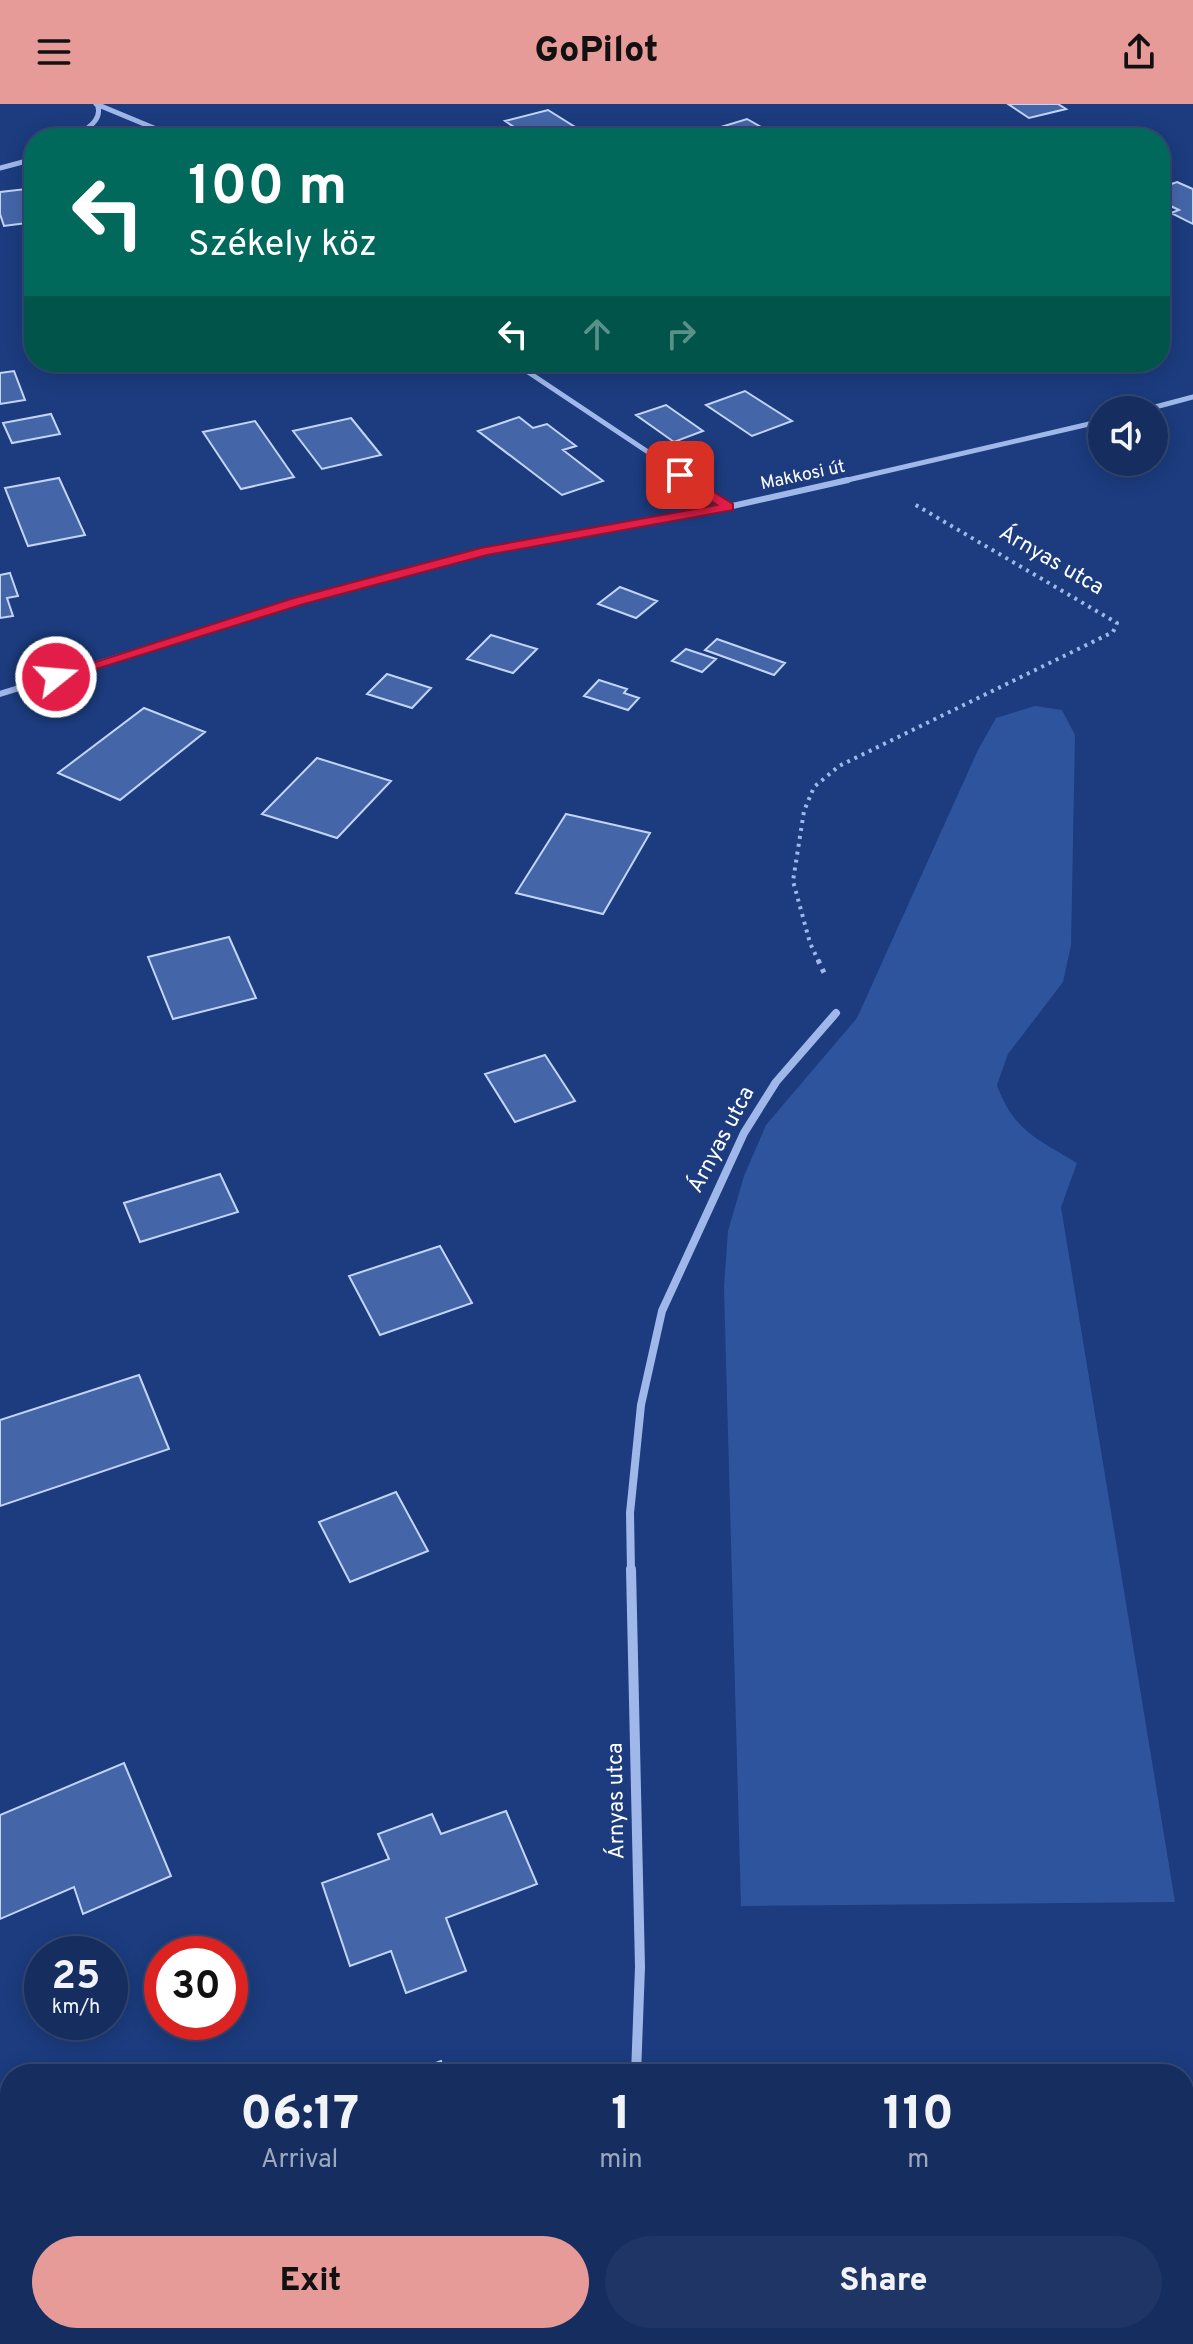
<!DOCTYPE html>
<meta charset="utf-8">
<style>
:root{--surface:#152d5f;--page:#1e3565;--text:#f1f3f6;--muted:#9da8bd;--line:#344974;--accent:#e69b98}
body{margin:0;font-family:Overpass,sans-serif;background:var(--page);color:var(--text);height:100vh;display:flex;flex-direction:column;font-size:30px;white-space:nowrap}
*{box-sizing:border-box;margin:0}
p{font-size:26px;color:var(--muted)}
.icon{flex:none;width:44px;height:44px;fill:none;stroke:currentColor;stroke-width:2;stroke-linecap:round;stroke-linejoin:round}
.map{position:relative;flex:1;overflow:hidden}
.details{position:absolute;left:0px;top:1960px;width:1194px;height:280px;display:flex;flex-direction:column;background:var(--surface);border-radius:32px 32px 0 0;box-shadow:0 4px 20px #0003,0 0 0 2px var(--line)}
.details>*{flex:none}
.banner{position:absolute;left:24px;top:24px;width:1146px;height:244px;border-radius:32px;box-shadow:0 4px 20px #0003,0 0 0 2px var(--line);background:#00695c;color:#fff;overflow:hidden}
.fabs{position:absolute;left:1088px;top:292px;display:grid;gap:16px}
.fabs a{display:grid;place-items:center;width:80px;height:80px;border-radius:50%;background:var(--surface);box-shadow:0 4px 20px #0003,0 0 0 2px var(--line);font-size:40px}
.speed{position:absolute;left:24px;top:1832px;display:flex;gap:16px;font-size:40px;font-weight:700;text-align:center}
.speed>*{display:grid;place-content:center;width:104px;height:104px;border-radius:50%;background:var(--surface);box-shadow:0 4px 20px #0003,0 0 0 2px var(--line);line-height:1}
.speed small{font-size:20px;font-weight:400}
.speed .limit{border:12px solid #d22;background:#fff;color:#111}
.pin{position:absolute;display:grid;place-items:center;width:68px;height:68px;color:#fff;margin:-34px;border-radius:16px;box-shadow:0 4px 12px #0006}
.me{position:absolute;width:88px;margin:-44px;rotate:73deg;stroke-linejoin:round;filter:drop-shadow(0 0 6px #0008)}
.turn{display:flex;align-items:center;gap:28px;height:168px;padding:0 32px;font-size:36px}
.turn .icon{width:104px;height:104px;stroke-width:2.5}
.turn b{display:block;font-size:56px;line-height:68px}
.lanes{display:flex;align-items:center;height:76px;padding:0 32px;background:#0003;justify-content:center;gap:40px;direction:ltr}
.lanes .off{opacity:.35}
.eta{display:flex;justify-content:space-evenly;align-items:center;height:136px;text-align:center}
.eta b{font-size:48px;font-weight:800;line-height:56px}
.cta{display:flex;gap:16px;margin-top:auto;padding:16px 32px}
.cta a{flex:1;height:92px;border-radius:48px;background:var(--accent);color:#111;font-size:32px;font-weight:800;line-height:92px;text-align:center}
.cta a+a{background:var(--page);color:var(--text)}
header{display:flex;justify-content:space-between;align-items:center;height:104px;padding:0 32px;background:var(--accent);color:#111;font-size:36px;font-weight:800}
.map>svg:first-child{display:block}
.green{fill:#2e549e}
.building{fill:#4466a9;stroke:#c3d5f7;stroke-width:2}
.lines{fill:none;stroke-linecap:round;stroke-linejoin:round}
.path-far1{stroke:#9fb8e9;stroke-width:4;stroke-dasharray:3 5;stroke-linecap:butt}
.path{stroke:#9fb8e9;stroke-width:5;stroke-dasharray:4 6;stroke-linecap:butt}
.minor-far3{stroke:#9fb8e9;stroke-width:5}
.minor-far2{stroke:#9fb8e9;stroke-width:6}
.minor-far1{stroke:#9fb8e9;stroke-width:8}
.minor{stroke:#9fb8e9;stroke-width:10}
.route{fill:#e11d48;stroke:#92132f;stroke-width:2}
.labels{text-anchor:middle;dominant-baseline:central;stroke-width:8;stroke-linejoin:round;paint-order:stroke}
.far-street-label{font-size:18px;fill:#fff;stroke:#1c3c7f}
.street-label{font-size:22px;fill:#fff;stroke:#1c3c7f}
</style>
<header><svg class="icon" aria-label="menu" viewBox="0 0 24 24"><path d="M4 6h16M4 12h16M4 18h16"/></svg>GoPilot<svg class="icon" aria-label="share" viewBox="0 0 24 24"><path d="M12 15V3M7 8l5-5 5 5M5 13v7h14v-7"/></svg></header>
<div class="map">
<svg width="1193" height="2240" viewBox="0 0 1193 2240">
<rect width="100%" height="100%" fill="#1c3c7f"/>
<!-- green -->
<path class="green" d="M1035,602L1062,606L1075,631L1071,841L1063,878L1008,950L997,981C1013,1026 1037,1035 1077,1059L1061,1103L1175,1798L741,1802L724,1183L728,1127L744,1072L766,1021L857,914L978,646L996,614Z"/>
<!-- building -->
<path class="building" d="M1008,0H1058L1066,5L1029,14Z
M548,6L583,28L561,34H530L505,17Z
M747,15L779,33H688Z
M1029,24L1048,34H1011L1005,31Z
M1177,78L1193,85V120L1171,109L1179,106L1160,97V84Z
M26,85L34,107V118L4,122L0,110V88Z
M14,267L25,296L0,300V269Z
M745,287L792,317L752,332L706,301Z
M666,301L703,327L674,338L636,311Z
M51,310L60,330L12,339L3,319Z
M519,313L533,324L547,320L576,342L563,346L603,377L562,391L478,327Z
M351,314L381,351L322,365L293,327Z
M255,317L294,373L241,385L203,328Z
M59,374L85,431L28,442L5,384Z
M10,469L18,492L7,494L13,512L0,514V471Z
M620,483L657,497L636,514L598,500Z
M491,531L537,545L513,569L467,555Z
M717,535L785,559L774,571L705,546Z
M686,545L716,555L702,568L672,557Z
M387,570L431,584L412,604L367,590Z
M599,576L627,585L624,589L639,594L628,606L584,592Z
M144,604L205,628L120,696L58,669Z
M317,654L391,677L337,734L262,710Z
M566,710L650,729L603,810L516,789Z
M229,833L256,894L173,915L148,853Z
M545,951L575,997L515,1018L485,970Z
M220,1070L238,1108L140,1138L124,1099Z
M440,1142L472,1199L380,1231L349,1172Z
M139,1271L169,1345L0,1402V1316Z
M396,1388L428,1447L350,1478L319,1418Z
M124,1659L171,1772L83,1810L74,1783L0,1815V1711Z
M506,1707L537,1780L446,1814L466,1867L406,1889L391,1847L350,1862L322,1779L389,1755L378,1730L432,1710L441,1730Z
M441,1957L446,1970H406Z"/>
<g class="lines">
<!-- path-far1 -->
<path class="path-far1" d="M819,858L810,839L793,777L804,707L814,683L839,662L1113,528L1117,519L914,400"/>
<!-- path -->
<path class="path" d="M818,856L826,873"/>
<!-- minor-far3 -->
<path class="minor-far3" d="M96,0L178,34
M75,34C86,25 104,16 97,0
M0,64L34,55
M513,258L693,378
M1144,306L1193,293
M839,378L1102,317"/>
<!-- minor-far2 -->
<path class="minor-far2" d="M690,376L728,402
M0,590L299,497L486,447L728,403L848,376"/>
<!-- minor-far1 -->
<path class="minor-far1" d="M631,1467L630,1409L641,1301L662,1207L744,1029L776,978L836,909"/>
<!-- minor -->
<path class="minor" d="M631,1465L640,1863L636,1970
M623,2240L624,2230"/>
</g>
<!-- route -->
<path class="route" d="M680,367L733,400V406L487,451L304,500L61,576H51L49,573L294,494L481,444L717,401L676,374L674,371Z"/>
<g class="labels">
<!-- far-street labels -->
<g class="far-street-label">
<text transform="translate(803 372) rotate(-12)">Makkosi út</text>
</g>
<!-- street labels -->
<g class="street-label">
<text transform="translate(1051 457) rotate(30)">Árnyas utca</text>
<text transform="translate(722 1036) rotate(-62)">Árnyas utca</text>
<text transform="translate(617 1697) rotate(-91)">Árnyas utca</text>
</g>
</g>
</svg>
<div class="fabs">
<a><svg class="icon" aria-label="sound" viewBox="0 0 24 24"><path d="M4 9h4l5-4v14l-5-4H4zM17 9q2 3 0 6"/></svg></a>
</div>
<div class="speed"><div>25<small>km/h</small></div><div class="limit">30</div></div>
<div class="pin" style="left:680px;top:371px;background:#d93025"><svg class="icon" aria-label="arrive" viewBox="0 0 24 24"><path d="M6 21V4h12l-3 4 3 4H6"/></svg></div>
<svg class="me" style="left:56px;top:573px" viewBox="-20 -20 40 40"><circle r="17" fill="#e11d48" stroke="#fff" stroke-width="3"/><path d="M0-11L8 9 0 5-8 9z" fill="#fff"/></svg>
<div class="banner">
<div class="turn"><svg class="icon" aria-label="left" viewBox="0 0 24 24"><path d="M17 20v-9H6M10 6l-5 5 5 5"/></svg><div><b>100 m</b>Székely köz</div></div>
<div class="lanes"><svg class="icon" aria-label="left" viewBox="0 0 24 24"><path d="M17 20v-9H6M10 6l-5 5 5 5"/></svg><svg class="icon off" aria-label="ahead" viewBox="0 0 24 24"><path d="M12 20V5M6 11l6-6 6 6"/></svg><svg class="icon off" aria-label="right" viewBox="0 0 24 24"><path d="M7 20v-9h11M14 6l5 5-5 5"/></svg></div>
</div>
<section class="details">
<div class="eta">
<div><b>06:17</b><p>Arrival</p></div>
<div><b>1</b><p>min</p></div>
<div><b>110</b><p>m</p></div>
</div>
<div class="cta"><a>Exit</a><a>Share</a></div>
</section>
</div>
